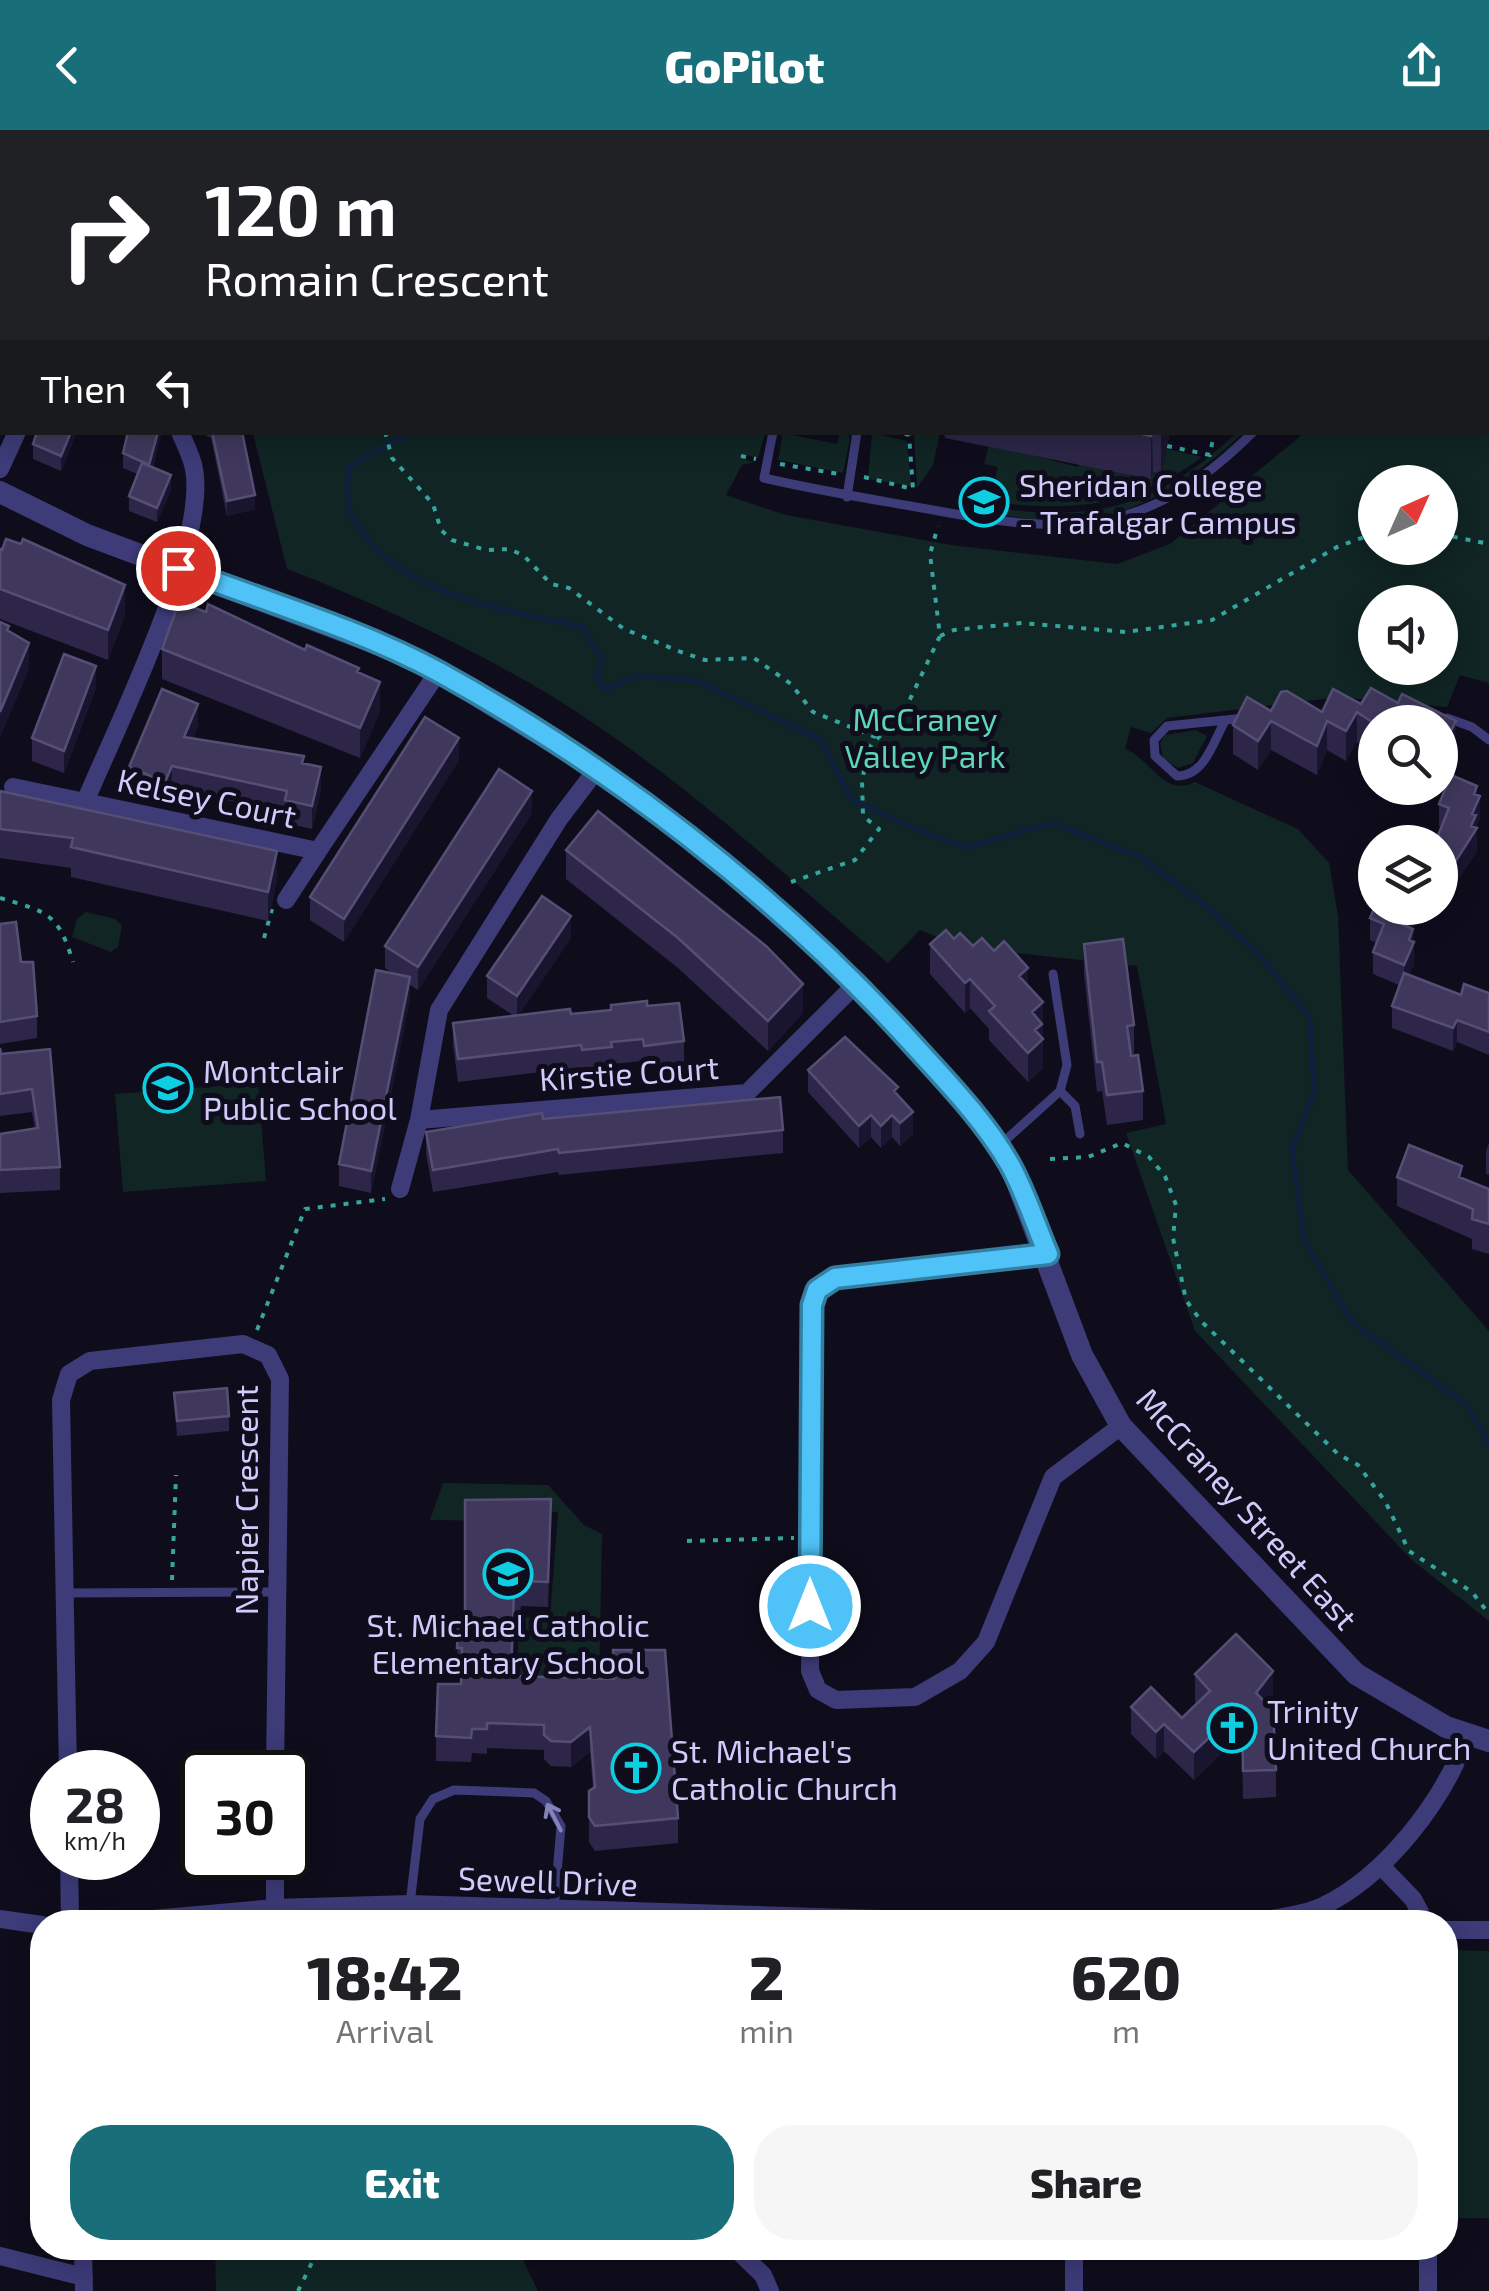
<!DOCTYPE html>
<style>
:root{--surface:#fff;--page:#f6f6f6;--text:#202124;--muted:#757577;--accent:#196f79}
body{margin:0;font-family:"Exo 2",sans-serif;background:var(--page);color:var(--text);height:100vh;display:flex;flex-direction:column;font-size:38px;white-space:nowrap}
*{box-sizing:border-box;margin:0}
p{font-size:32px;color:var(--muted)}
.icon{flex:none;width:55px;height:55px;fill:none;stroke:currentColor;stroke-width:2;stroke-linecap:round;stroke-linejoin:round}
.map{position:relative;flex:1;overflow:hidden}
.details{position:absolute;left:30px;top:1780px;width:1428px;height:350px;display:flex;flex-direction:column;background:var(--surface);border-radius:40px;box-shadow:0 5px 25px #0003}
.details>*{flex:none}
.hud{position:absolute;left:0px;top:0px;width:1490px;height:305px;box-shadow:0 5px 25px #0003;background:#202124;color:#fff;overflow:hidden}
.needle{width:65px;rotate:45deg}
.controls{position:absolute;left:1358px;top:335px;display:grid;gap:20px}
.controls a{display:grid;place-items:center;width:100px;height:100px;border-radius:50%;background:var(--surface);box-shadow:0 5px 25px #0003;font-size:50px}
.speed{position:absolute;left:30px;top:1620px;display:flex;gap:20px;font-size:50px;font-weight:700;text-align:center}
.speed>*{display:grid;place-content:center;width:130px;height:130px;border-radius:50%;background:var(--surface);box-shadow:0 5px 25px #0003;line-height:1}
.speed small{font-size:25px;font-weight:400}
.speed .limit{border:5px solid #111;border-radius:15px;background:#fff;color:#111}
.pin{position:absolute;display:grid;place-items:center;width:85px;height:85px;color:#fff;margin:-42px;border:5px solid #fff;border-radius:50%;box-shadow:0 2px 10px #0007}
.me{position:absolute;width:110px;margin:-55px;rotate:0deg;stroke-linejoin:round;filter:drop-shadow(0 0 8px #0008)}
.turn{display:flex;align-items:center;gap:35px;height:210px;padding:0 40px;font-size:45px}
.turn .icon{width:130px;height:130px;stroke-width:2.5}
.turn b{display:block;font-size:70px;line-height:85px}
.then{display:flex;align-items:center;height:95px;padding:0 40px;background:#0003;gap:20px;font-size:38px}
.eta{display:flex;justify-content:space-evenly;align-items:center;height:170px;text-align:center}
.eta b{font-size:60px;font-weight:800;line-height:70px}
.button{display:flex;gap:20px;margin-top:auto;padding:20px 40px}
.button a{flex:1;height:115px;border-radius:40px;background:var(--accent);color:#fff;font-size:40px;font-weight:800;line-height:115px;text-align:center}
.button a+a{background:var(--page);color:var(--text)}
header{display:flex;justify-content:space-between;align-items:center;height:130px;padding:0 40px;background:var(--accent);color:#fff;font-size:45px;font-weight:800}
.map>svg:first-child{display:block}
.green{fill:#102524;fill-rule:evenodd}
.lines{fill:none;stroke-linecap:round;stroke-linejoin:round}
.stream{stroke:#0f213e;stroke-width:5}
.path{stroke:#35a59e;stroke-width:4;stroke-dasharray:5 8;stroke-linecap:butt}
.service{stroke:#3d3b78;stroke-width:9}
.minor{stroke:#3d3b78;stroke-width:18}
.tertiary{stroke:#3d3b78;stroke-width:22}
.wall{fill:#2d2648}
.shaded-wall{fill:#1a152f}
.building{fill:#3f385c;stroke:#564f75;stroke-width:2.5}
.oneway{stroke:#8683ba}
.route-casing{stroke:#337fa1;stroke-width:25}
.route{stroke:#4fc3f7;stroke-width:18}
.labels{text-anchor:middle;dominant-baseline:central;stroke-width:10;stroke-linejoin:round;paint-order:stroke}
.poi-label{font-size:32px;fill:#d0cbfb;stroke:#0f0d1c;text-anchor:start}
.park-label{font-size:32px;fill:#5dd5b7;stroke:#0f0d1c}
.street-label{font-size:32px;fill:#d0cbfb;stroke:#0f0d1c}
</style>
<header><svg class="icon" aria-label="back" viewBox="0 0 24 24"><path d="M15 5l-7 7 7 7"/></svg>GoPilot<svg class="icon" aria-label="share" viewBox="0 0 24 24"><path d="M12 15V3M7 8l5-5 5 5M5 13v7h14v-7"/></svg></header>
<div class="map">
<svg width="1489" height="2161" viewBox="0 0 1489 2161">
<rect width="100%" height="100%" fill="#0f0d1c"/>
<!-- green -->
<path class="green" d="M1489,186V553L1460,545L1447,577L1340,567L1167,588L1151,603L1131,597L1125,619C1151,629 1164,668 1195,652L1298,699L1329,733L1338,786L1348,1040L1489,1201V1491L1412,1430L1195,1201L1126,1003L1166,994L1137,836L961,817L920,800L888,833C768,730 648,617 508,541C437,502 362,468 287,439L253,303H765L758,328L743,324L742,329L755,332L742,335L726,365L786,385L951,415L1117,434L1170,414L1304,303L1488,302ZM1375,352H1440V418H1375ZM1375,472H1440V538H1375Z
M783,303L837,314L840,303H847L850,309L843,343L778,330Z
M872,303L907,311L911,356L868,349Z
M914,303H940L933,335L917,358Z
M1236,303H1243C1184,358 1114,402 1028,389C1013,386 996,386 985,376C1090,394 1158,378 1236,303Z
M989,314L1078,337L1079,333L1151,349L1153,342L1161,344L1167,319L1202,327C1133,379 1063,383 981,370L979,350L994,353L998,337L984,334Z
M1196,600L1207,606L1193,633L1178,638L1163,628L1160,613L1165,605Z
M86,782L115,789L122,796L118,817L111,822L72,807L77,789Z
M258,953L266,1051L123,1062L115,964Z
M443,1353L548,1355L584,1395L602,1404L599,1561L517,1558L519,1492L525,1487H550L558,1382L501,1380L502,1391L430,1390Z
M1452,1820L1489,1821V2088H1445V1823Z
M215,2118H517L538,2161H216Z"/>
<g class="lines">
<!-- stream -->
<path class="stream" d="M353,0H361
M399,0L401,2
M412,302L349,336C348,353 345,373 354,389C395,465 506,480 583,497L602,530L596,548L606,559L637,546L695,550L820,609L851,669L902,693L966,718L1052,693L1141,727L1210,779L1260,826L1310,888L1314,964L1292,1018L1304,1110L1352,1192L1467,1275L1489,1314"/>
<!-- path -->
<path class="path" d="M411,0L413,2
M1314,0L1318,2
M1377,0L1395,2
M385,302L392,328L433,374L441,400L452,410L486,420L510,419L524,426L551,454L569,458L624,499L681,522L705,530L754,528L791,554L813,582L878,608
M1167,316L1210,325L1214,302
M741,326L756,329
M780,334L839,344
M864,347L913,359L909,305L900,302
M1440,404L1489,414
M940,506L954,500L1022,493L1126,502L1212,490L1337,417L1375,403
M791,752L855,730L879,699L863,686L862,649L871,615L904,582L940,506L930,424L938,396
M0,768C48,782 58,783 73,832
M264,808L272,779
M1050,1029L1088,1027L1122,1013L1149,1027L1165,1046L1176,1075L1173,1108L1186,1170L1201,1191L1338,1324L1358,1335L1385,1371L1409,1421L1472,1462L1489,1484
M257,1200L305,1079L385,1069
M687,1411L794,1408
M172,1450L176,1345
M298,2161L319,2118"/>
<!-- service -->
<path class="service" d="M1003,0L1005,2
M570,2V0
M742,2L743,0
M1070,2V0
M1409,2L1410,0
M1488,172H1489
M773,302L764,348C824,362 884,371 944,382C1077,406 1152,403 1253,302
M847,367L857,302
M1447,588L1472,597L1489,610
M1225,591C1213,612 1205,646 1177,646L1155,626L1154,610L1167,596L1245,588
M1060,961L1075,976L1080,1004
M999,1016L1060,961L1067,935L1053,844
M65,1463L275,1462
M410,1774L420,1689L433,1669L454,1660L534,1663L546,1671L561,1696L554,1779"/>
<!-- minor -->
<path class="minor" d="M180,302C185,314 192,327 194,339C208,414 116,598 85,672L318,721L438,542
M0,339L17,302
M597,639L559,689L439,880L419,990L747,963L857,853
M13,657L85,672
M286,770L318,721
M400,1059L419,990
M1048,1124L835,1147L817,1161L813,1175L810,1541L818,1560L836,1570L915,1567L960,1541L986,1512L1053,1347L1121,1296
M68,1642L61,1270L69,1244L90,1231L243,1214L268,1225L280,1249L275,1642
M69,1728L70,1792
M275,1728V1778
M1383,1738L1413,1769L1425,1792
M0,1789L42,1795
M119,1792L275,1778L410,1774L976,1792
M1253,1792C1274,1788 1301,1786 1321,1777C1385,1747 1443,1672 1467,1606
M1445,1800H1489
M83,2118L84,2161
M735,2118L763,2145L770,2161
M1074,2118V2161
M0,2126L84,2147
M1428,2161V2118"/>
<!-- tertiary -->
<path class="tertiary" d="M0,362L87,405L383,516L438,542L597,639L705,719L857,853L981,990L1011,1036L1082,1225L1121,1296L1356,1544L1446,1597L1489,1611"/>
</g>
<!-- wall -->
<path class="wall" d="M158,0H266L272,2H158Z
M1114,0H1296L1298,2H1111Z
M37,302H77L61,341L33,329V314Z
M161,302L153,338L171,360L157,392L129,381V366L137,344L123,338V323Z
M198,302H242L255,379L227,386L211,308Z
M944,302H1170L1161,344L1153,342L1151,349L945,308Z
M0,419L125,485L108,530L0,489Z
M162,519L305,520L359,543L380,581L360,628L162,549Z
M96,558L64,643L32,631V608Z
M1371,558L1398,573L1402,564L1456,591V621L1442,648H1440V592H1375V623L1357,612L1346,631L1327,620L1317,645L1271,620L1258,640L1233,624V595L1247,567L1271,581L1281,562L1287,561L1322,582L1333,559L1361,574Z
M198,596L193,608L304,634L321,660L312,699L285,693V683L172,658L165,674L129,659V637Z
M459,630L344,812L310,790V767Z
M0,661L277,750L268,791L71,747V738L0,728Z
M1477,665L1480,688L1476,697L1477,721L1443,773L1440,772V712L1437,708L1441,697L1439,696V674Z
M532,683L418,860L410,855V869L371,1063L339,1056V1034L392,843L385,838V816Z
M566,720L803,883L768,921L678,838L566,749Z
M1375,730V778H1414L1412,798L1413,799L1414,834L1409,845L1461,865L1489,863V925L1457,912L1453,921L1392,898V876L1399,855L1373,844V822L1376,813L1370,810V788L1374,778L1366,775V752Z
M0,794L21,832L37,886V908L0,914Z
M571,808L518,885L571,884L647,876L684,911V934L644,938L643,931L612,934V939L582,942L581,937L458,952L453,915V893L514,886L487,868V846Z
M954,809L973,816L1028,856L1043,872V938L1028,952L989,910V899L970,878L965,883L930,844V814Z
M1084,814L1134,895V924L1131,925L1143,961V990L1107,995L1102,961L1097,962L1084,844Z
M0,918L1,924L50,919L60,1037V1060L0,1063V1004L35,999L32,982L0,986Z
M808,940L898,966L913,1004L900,1016L892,1007L881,1018L871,1007L859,1018L808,962Z
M543,989L783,1000V1023L559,1045L558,1042L433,1062L426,1024V1002Z
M1489,1013V1045L1486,1044V1021Z
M1397,1047L1462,1048L1489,1059V1124L1472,1119V1109L1397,1076Z
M174,1263L229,1286V1301L177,1306Z
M551,1369L548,1477L521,1476L520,1485H514L512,1546L613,1549V1520L678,1688V1713L595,1721L589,1712V1661L593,1658L590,1622L571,1637L551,1636L544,1629V1620L487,1618V1624L472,1623L471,1632L436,1631V1606L461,1554L462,1543H457L458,1488H465Z
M1195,1544L1273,1569L1268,1575L1276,1640V1667L1243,1669L1242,1603L1194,1650L1164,1621L1156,1629L1131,1604V1577L1182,1588L1197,1574L1195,1572Z"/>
<!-- shaded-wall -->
<path class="shaded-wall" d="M71,302H77L61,341V326Z
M158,302H161V307L149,350V335Z
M1152,302L1153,342L1151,349V306Z
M1161,302H1170L1161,344Z
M171,345V360L157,392V378Z
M255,365V379L227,386V371Z
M125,455V485L108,530V500Z
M29,513V539L0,608V582Z
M96,536V558L64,643V621Z
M380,552V581L360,628V598Z
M198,574V596L184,629V607Z
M1357,582V612L1346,631V601Z
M1271,591V620L1258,640V611Z
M1327,591V620L1317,645V616Z
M1456,591V621L1442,648V619Z
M459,608V630L344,812V789Z
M172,636V658L165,674V652Z
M321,637V660L312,699V676Z
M1477,656V672L1480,666V688L1476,697L1477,721L1443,773V751Z
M532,661V683L418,860V837Z
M277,721V750L268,791V762Z
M1407,778H1414L1412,797L1404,817V795Z
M571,786V808L517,888V866Z
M1413,799L1414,834L1404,857V835L1409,810Z
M1028,838V867L1019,846Z
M410,847V869L371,1063V1041Z
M970,849V878L965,883V853Z
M803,854V883L768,921V891Z
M1043,872V938L1028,952V923L1032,882Z
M1457,890V912L1453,921V898Z
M913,982V1004L900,1016V993Z
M871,985V1007L859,1018V996Z
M892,985V1007L881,1018V996Z
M1273,1541V1569L1256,1590V1563Z
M1242,1576V1603L1194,1650V1622Z
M1164,1594V1621L1156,1629V1602Z
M590,1597V1622L571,1637V1612Z"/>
<!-- building -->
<path class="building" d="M181,0H266L272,2H187Z
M610,0H682L681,2H610Z
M1114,0H1228L1188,2H1111Z
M1234,0H1296L1298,2H1237Z
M37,302H71L61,326L33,314Z
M128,302H158L149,335L123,323Z
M212,302H242L255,365L227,371Z
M1133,302H1152L1151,306Z
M142,333L171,345L157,378L129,366Z
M6,409L21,414L23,409L125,455L108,500L0,459V419L2,420Z
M179,472L206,482L208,474L305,520L307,515L359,538L357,542L380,552L360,598L162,519Z
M0,492L9,496L7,500L29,513L0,582Z
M64,524L96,536L64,621L32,608Z
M1371,558L1398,573L1402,564L1456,591L1442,619L1440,618V592H1375V594L1357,582L1346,601L1327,591L1317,616L1271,591L1258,611L1233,595L1247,567L1271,581L1281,562L1287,561L1322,582L1333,559L1361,574Z
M162,559L198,574L184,607L304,626L302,633L321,637L312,676L285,670L287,661L172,636L165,652L129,637Z
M425,587L459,608L344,789L310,767Z
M499,639L532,661L418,837L385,816Z
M1451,645L1477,656L1474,664L1480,666L1472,684L1476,685L1471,696L1477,698L1443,751L1440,749V712H1427L1430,705L1437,708L1449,678L1439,674Z
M0,661L277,721L268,762L71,717L73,708L0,699Z
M598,681L766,816L803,854L768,891L678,808L566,720Z
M1375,730V756L1366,752Z
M542,766L571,786L517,866L487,846Z
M1375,776V778H1411L1404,795L1413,799L1409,810L1414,812L1404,835L1373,822L1384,794L1370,788Z
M16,792L21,832H33L37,886L0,892V794Z
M946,800L954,809L960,803L973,816L982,808L994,821L1004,811L1028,838L1019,846L1043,872L1032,882L1042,894L1035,900L1043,909L1028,923L989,881L995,876L970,849L965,853L930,814Z
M1123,809L1134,895L1127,896L1131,926L1138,925L1143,961L1107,965L1102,932H1097L1084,814Z
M376,840L410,847L371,1041L339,1034Z
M1404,843L1461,865L1464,854L1489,863V902L1457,890L1453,898L1392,876Z
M647,871V876L679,873L684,911L644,916L643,909L611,912L612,917L582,920L581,915L458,929L453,893L570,879L571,884L611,880V875Z
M845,907L898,957L894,961L913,982L900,993L892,985L881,996L871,985L859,996L808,940Z
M0,918L1,924L50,919L60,1037L0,1040V1004L38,998L32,959L0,964Z
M780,967L783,1000L559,1023L558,1019L433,1040L426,1002L542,983L543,989Z
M1409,1015L1462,1036L1459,1047L1489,1059V1094L1472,1089L1473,1079L1397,1047Z
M227,1258L229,1286L177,1291L174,1263Z
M551,1369L548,1452L521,1451L520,1460H514L511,1546L614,1549L613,1520H665L678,1688L595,1696L589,1687V1661L595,1657L590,1597L571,1612L551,1611L544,1605V1595L487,1593V1599H472L471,1608L436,1606L438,1554H461L462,1518H457L458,1488H465V1370Z
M1236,1504L1273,1541L1256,1563L1273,1580L1276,1640L1243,1641L1242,1576L1194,1622L1164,1594L1156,1602L1131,1577L1151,1557L1182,1588L1210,1561L1195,1544Z"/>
<!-- one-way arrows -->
<defs><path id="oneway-shaft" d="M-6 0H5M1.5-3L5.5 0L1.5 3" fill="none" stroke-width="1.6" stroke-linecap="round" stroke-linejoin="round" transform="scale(2.5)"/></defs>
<use class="oneway" href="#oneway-shaft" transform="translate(554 1687) rotate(-117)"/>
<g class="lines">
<!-- route casing -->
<g class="route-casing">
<path id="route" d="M178,438C264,471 357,498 439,542C613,638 775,763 909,910C945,950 982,987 1009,1033C1025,1061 1035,1094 1048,1124L835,1148L817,1160L812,1175L810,1476"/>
</g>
<!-- route -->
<use href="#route" class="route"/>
</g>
<!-- icons -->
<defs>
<g id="university-ring" transform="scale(2.5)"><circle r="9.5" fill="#0f0d1c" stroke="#10cee2" stroke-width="1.5"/><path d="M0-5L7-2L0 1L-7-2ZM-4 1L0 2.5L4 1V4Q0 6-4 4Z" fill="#10cee2"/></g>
<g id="school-ring" transform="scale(2.5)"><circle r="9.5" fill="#0f0d1c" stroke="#10cee2" stroke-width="1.5"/><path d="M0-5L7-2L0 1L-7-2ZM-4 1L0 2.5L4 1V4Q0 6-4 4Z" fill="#10cee2"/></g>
<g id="church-ring" transform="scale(2.5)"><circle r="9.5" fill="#0f0d1c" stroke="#10cee2" stroke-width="1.5"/><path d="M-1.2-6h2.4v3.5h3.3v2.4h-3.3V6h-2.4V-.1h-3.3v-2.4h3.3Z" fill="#10cee2"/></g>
</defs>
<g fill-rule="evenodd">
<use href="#university-ring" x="984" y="372"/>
<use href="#school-ring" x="168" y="958"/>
<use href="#school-ring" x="508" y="1444"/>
<use href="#church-ring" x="1232" y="1598"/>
<use href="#church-ring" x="636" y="1638"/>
</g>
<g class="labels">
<!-- poi labels -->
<g class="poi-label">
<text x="1019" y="354">Sheridan College<tspan x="1019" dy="37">- Trafalgar Campus</tspan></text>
<text x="203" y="940">Montclair<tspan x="203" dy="37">Public School</tspan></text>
<text x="508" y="1494" text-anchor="middle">St. Michael Catholic<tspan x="508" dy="37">Elementary School</tspan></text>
<text x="1267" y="1580">Trinity<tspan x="1267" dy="37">United Church</tspan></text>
<text x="671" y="1620">St. Michael's<tspan x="671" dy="37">Catholic Church</tspan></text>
</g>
<!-- park labels -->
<g class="park-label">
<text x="925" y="588">McCraney<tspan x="925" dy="37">Valley Park</tspan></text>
</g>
<!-- street labels -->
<g class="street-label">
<text transform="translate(207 667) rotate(12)">Kelsey Court</text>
<text transform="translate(629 942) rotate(-4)">Kirstie Court</text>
<text transform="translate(245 1370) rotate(-90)">Napier Crescent</text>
<text transform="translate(1248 1378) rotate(48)">McCraney Street East</text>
<text transform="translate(548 1750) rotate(2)">Sewell Drive</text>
</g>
</g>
</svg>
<div class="controls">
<a><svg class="needle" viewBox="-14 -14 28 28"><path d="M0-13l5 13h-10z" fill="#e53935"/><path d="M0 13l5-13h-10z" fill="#757577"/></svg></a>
<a><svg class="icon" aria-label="sound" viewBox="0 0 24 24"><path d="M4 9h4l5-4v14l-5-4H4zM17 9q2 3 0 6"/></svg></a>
<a><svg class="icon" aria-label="search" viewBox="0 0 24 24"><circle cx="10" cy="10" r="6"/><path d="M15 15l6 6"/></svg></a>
<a><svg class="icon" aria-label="layers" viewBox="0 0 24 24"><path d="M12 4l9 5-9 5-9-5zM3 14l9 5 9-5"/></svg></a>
</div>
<div class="speed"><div>28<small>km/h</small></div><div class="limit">30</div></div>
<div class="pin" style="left:178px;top:438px;background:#d93025"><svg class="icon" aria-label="arrive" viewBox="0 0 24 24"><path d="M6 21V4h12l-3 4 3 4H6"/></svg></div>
<svg class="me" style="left:810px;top:1476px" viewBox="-20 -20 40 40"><circle r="17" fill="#4fc3f7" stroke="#fff" stroke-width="3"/><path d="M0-11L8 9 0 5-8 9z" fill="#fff"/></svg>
<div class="hud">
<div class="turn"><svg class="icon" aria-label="right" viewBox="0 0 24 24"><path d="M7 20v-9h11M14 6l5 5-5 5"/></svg><div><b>120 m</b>Romain Crescent</div></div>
<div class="then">Then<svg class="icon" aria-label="left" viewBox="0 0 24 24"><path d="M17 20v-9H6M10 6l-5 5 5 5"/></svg></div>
</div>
<section class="details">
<div class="eta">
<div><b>18:42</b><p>Arrival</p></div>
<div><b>2</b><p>min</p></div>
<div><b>620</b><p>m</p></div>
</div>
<div class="button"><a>Exit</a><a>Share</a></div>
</section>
</div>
